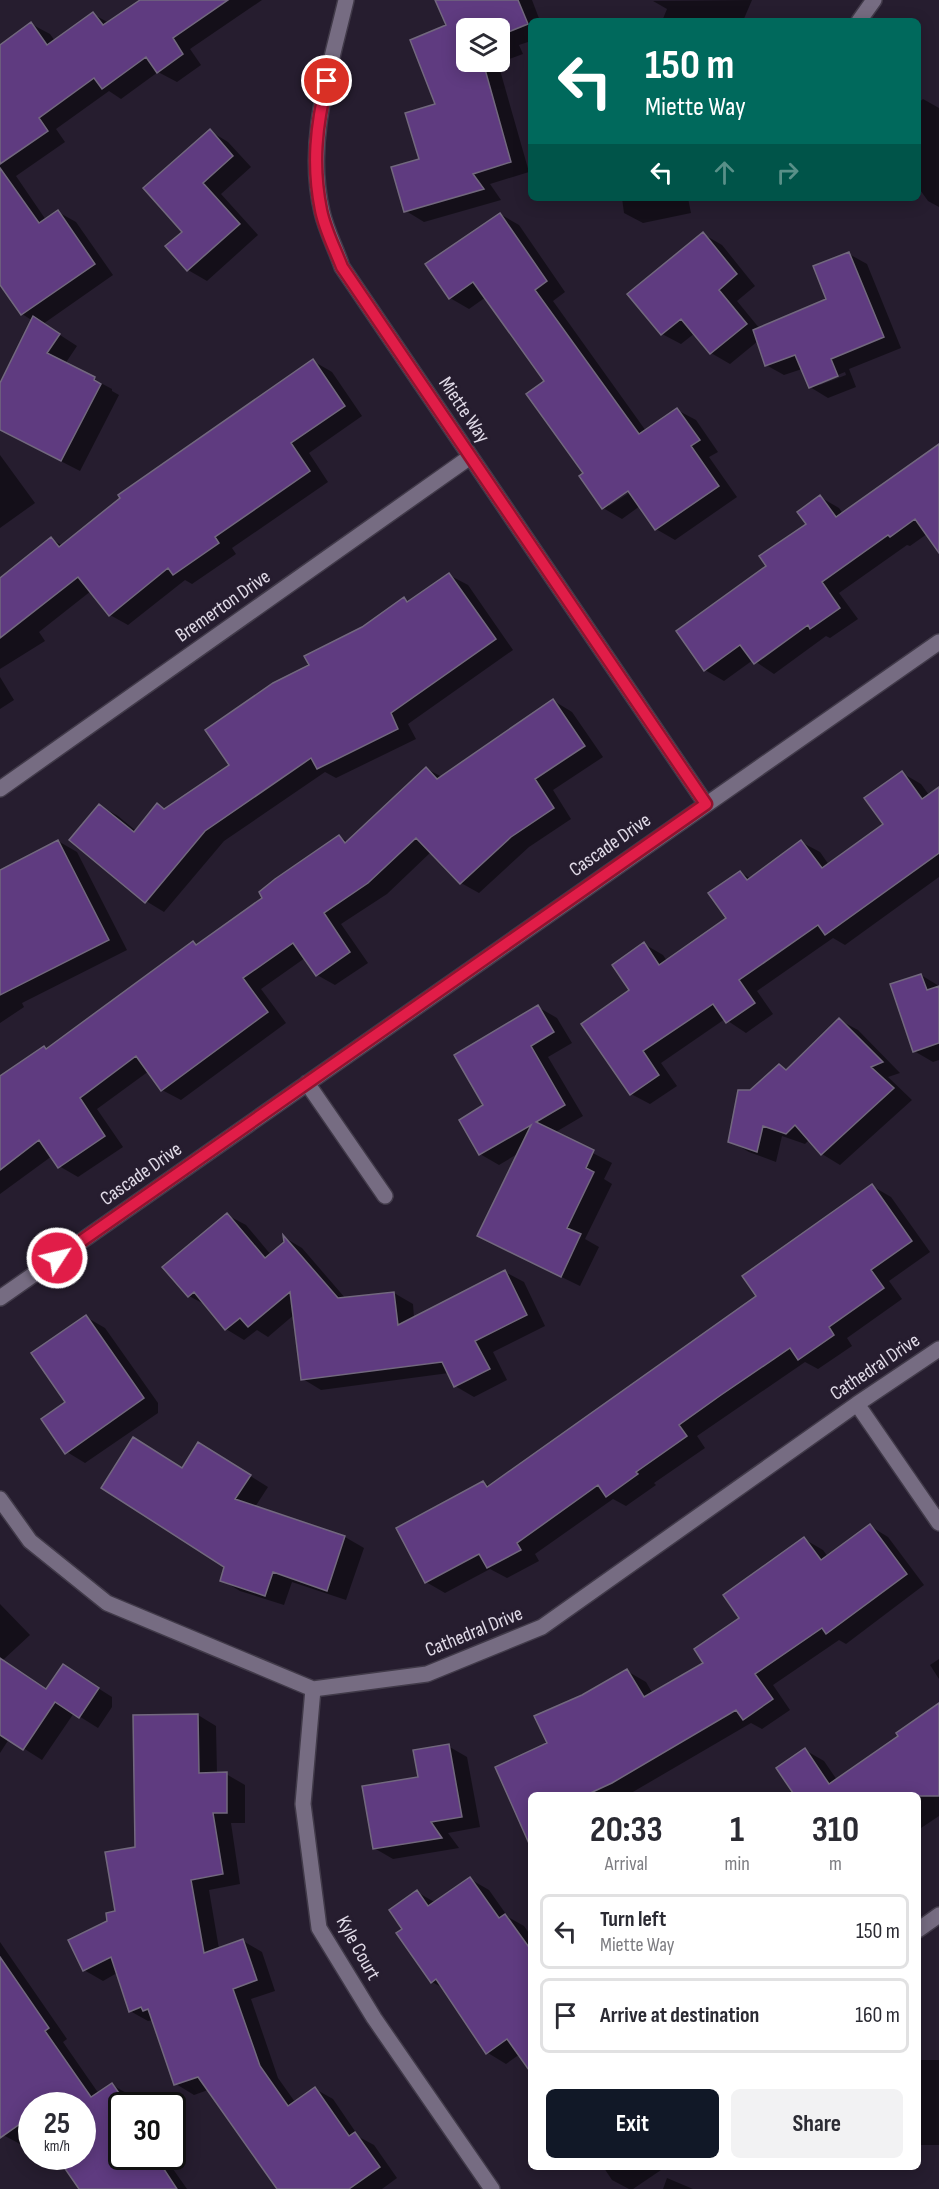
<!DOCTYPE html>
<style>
:root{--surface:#fff;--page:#f2f2f3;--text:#2b2b33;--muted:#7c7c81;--line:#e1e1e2;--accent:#111827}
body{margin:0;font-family:"Sofia Sans Condensed",sans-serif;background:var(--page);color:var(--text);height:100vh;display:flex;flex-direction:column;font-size:22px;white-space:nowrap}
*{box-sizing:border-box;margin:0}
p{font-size:20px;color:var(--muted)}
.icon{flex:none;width:33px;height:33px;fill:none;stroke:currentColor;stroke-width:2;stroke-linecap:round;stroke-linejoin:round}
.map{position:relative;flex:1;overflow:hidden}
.panel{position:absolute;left:528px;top:1792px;width:393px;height:378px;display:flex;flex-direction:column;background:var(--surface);border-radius:9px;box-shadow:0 3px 15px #0003}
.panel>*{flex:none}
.top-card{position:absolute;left:528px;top:18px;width:393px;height:183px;border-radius:9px;box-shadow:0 3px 15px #0003;background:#00695c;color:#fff;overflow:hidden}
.tools{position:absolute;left:456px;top:18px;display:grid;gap:12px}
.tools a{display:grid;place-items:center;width:54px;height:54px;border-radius:9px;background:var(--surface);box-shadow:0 3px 15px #0003;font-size:30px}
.speed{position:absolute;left:18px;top:2092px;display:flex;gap:12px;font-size:30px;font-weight:700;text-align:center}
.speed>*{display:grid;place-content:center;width:78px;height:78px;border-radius:50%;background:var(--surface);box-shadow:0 3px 15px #0003;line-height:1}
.speed small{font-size:15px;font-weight:400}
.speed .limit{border:3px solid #111;border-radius:9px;background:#fff;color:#111}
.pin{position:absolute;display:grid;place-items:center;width:51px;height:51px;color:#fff;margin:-26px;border:3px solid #fff;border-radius:50%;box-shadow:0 2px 6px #0007}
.me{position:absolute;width:66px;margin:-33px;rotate:55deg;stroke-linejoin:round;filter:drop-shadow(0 0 4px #0008)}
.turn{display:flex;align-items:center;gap:21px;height:126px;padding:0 18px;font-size:27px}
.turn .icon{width:78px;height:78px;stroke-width:2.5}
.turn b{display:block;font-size:42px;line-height:51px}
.lanes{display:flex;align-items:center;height:57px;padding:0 18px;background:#0003;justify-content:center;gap:30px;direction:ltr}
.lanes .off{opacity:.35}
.eta{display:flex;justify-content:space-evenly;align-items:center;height:102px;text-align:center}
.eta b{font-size:36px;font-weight:700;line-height:42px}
.action{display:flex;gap:12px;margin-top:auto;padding:12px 18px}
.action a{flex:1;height:69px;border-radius:9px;background:var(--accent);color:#fff;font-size:24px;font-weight:700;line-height:69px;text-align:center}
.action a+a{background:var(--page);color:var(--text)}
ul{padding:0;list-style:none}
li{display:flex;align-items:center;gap:18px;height:75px;margin:0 12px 9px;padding:0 6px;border:3px solid var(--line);border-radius:9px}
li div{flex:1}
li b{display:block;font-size:22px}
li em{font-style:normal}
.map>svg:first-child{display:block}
.shadow{fill:#0007;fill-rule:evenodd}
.building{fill:#5f3b80;stroke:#72687e;stroke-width:1.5}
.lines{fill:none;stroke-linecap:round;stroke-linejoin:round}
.minor-casing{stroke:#413a49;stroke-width:18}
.minor{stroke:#766c82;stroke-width:15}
.route-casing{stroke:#92132f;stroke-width:15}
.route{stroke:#e11d48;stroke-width:10}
.labels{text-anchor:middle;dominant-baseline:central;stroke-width:6;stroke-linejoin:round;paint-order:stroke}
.street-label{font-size:20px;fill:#e0dae7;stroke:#261d2f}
</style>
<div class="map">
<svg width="939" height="2189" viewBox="0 0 939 2189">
<rect width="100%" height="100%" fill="#261d2f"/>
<!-- shadow -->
<path class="shadow" d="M142,0H262L190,49L201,65L177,82L158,72L121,99L109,91L56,129L65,142L16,176L46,220L58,212L76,222L113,275L43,324L77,346L65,364L112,389V391L119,395L80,471L0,430V386L33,321L22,314L0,283V46L31,24L50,34L55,41L93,14L109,23Z
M437,0H532L540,21H531V41L519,45L523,54L498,63L529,172L490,184L501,200L424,222L406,211L437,105L448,26ZM466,28H500V62H466Z
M752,0L743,21H662L667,9L653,1Z
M923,99L939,108V207L928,201L918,187V103Z
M210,131L228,142L251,167L221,194L258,235L207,281L188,270L167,246L184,232Z
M622,198H688L691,213L643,223L624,213Z
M500,214L519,225L565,292L553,301L646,431L677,410L696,420L718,452L709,457L737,497L675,540L656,529L640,506L622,519L603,508L585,473L546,381L486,297L469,309L450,298ZM633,486L635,489L609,506V503Z
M703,234L722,245L755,286L737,301L760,329L828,300L849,254L867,264L901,348L849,369L856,387L828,398L810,387L802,369L784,375L766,365L758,341L730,364L711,353L695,333L681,344L662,334ZM845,372L846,375L820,385V382Z
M313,361L332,372L362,416L309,453L328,482L232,548L236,554L192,584L185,580L128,625L110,615L91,591L39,632L45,641L0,669V579L51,539L63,546Z
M939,446V544L927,534L910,546L907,545L839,593L858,619L830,638L826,636L774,674L753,660L724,681L705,670L768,567L808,524L820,497L839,508L843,514Z
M0,455L35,503L0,528Z
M449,575L468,585L513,650L408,724L416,739L336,778L325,772L224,841L164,912L146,901L100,806L118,816L136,831L231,766L311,666L404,599L410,602Z
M0,677L14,700L0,709Z
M554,701L572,712L603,757L553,790L571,819L529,847L479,893L461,883L431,852L387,894L341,924L368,963L335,985L317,975L305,958L261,989L286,1023L181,1100L162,1090L149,1071L97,1109L123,1147L78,1177L59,1166L52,1156L0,1194V1078L44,1048L48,1050L193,943L199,946L265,898L340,837L348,842L427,769L442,777Z
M902,773L921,784L929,795L939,788V877L845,945L833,938L757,991L773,1014L746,1033L725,1019L661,1063L677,1086L650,1104L631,1094L632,990L644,944L663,955L667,961L728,919L740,872L751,879L801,842L820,852L829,865L885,824Z
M58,841L77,852L127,950L22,1003L24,1007L0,1023V873Z
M921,975L939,986V1060L933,1062L914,1051Z
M538,1007L557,1018L572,1043L548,1057L583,1116L554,1133L612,1163L604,1179L612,1184L585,1239L599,1247L580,1286L502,1248L519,1153L499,1165L480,1154L485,1106Z
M839,1020L858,1030L900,1073L888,1077L912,1100L840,1165L822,1154L809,1140L805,1144L782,1136L776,1162L749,1152L730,1141L751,1092L779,1066L788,1071Z
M872,1186L891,1197L930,1252L889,1281L902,1299L847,1338L852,1346L818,1369L805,1362L697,1436L705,1448L654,1483L656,1485L626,1506L613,1499L535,1554L539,1561L507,1578L490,1569L445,1593L426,1582L483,1482L490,1486L758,1296Z
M227,1215L246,1225L271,1255L286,1242L285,1238L302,1248L346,1299L394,1293L413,1304L414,1318L505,1272L524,1282L545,1326L493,1352L507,1380L474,1397L455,1386L449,1373L321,1390L303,1379L295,1314L268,1337L257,1330L244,1340L226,1329L208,1306L189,1296Z
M86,1317L105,1328L158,1403V1413L85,1463L67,1452V1402Z
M217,1455L268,1487L255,1507L345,1537L364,1548L346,1600L292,1582L284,1605L240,1591L222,1580L226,1567Z
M870,1526L888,1537L924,1585L846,1644L839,1640L773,1685L790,1710L762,1729L751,1723L626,1796H531V1829L522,1823L549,1744L583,1696L627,1671L646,1682L653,1694L706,1664L804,1539L823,1550L828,1557Z
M0,1604L30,1635L3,1660L47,1689L63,1666L112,1697V1707L98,1728L74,1713L42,1760L9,1739L0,1753Z
M939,1659V1679L930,1665Z
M939,1705V1816L918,1830V1796H796L805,1750L824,1761L837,1780L900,1737Z
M198,1715L216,1726L217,1774H226L245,1785V1823H231L240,1884L209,1890L219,1949L243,1941L262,1952L275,1991L251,1999L278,2078L295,2102L315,2089L333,2099L359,2137L374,2145L397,2178L382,2189H277L208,2090L194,2095L176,2084L153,2020L148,2021L130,2011L117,1973L103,1981L84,1970L109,1922L117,1913L137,1848Z
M448,1746L467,1757L480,1827L448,1833L459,1848L393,1859L374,1848L420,1778Z
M470,1879L489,1890L508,1917L524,1926L531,1936V2071L520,2054L506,2064L488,2053L443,1988L432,1982L404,1929L417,1892L436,1903Z
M0,1942L67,2039L63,2042L99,2094L112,2085L130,2095L138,2106H122V2157L172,2156L178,2165L173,2169L187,2189H81L59,2157H82V2106H32V2139L22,2145L3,2135L0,2130Z
M918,2060H939V2145H918Z
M604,2168H664L633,2189H629L612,2180Z
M667,2178L693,2189H663Z"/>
<!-- building -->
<path class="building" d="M140,0H228L173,38L183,54L157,73L146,57L102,89L94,78L39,118L48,131L0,164V45L31,22L47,45L93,12L103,25Z
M435,0H518L528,24L501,35L505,43L500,45V28H466V62H483L511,162L473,174L484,189L404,212L391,167L419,159L405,113L435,104L410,40L446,25Z
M210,129L233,156L203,183L240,224L187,271L165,246L182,232L143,188Z
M0,168L39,223L58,210L95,264L21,315L0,285Z
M500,213L547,281L535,290L639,434L677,408L700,440L691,446L719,486L655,530L628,491L602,509L579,476L583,473L526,394L544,381L473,282L449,299L425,264Z
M703,232L737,274L719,290L747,324L710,354L681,319L661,335L627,294Z
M849,252L884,337L831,359L838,376L809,388L795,355L765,366L753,330L826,299L813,266Z
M33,316L60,334L47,353L95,377L94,380L101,384L61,461L0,430V383Z
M313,359L345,406L291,443L310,471L215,537L219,543L173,575L168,568L109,616L78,577L0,638V578L51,537L59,547L120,498L118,495Z
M939,444V553L915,519L890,537L888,535L822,582L840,608L810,629L808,625L754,664L740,645L704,671L676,631L766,566L759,556L806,524L797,512L820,495L836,517Z
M449,573L496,639L391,713L398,729L317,769L311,758L205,831L145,903L69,840L99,804L134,832L157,803L164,809L229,765L205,730L273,683L309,665L304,656L362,627L404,597L407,602Z
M553,699L585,746L535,779L554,808L511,837L460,884L416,838L368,883L324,913L350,952L316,976L293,943L243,978L268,1012L161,1091L136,1056L80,1098L105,1136L58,1168L39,1140L0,1170V1076L44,1046L46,1049L193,941L196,945L262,898L259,892L275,879L339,835L345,843L426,767L437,779Z
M902,771L922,799L939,787V853L825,935L818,925L739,980L755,1003L726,1023L713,1004L643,1051L659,1075L630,1095L581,1024L629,990L612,965L644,942L659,965L726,918L708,893L740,871L747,880L801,840L822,868L883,824L864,798Z
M58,840L109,940L0,995V870Z
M921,974L927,990L939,986V1043L913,1052L890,984Z
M538,1005L554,1032L531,1046L565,1105L536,1122L594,1150L586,1168L594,1172L567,1228L581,1234L561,1277L477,1236L531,1125L479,1155L459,1120L483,1105L454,1055Z
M839,1018L883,1062L871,1067L894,1088L821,1155L795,1125L786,1134L763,1126L757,1152L728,1142L738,1090H750L779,1064L786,1070Z
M872,1184L912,1241L871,1270L884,1288L829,1327L834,1335L798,1360L790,1348L721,1395L679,1425L687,1436L636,1472L638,1474L606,1497L598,1485L517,1543L521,1550L487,1568L479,1554L425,1583L396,1528L483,1481L487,1487L756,1296L742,1276Z
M227,1213L265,1258L284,1242L283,1235L338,1298L394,1292L398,1325L505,1270L527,1315L475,1341L490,1369L454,1387L442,1362L301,1380L290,1292L248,1327L240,1318L225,1330L194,1292L188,1297L162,1267Z
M86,1315L144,1398L65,1454L41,1419L65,1402L31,1353Z
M133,1437L182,1468L198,1442L251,1475L235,1499L345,1536L327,1591L273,1572L265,1596L220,1581L224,1567L101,1488Z
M870,1524L907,1574L826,1634L822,1628L755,1674L773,1699L743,1720L736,1710L612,1783L584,1796H531V1848L495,1767L547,1743L534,1716L582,1695L627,1669L644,1697L703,1663L694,1649L739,1618L723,1595L804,1537L821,1560Z
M0,1658L46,1689L63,1664L99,1688L79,1718L55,1702L23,1750L0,1735Z
M939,1703V1796H795L776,1768L805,1748L829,1784L898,1736L896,1733Z
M198,1714L199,1773L227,1772V1813H213L223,1874L191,1880L204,1953L243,1939L257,1980L233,1989L260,2066L288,2106L315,2087L349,2136L355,2132L380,2167L349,2189H277L198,2077L174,2085L148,2009L143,2011L141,2007L129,2012L111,1957L83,1971L68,1940L107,1921L106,1913L115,1911L105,1852L135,1847L133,1715Z
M449,1744L462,1817L431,1822L442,1838L373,1849L362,1786L418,1777L413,1750Z
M470,1877L499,1918L505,1914L531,1950V2073L507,2039L486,2054L436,1979L431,1983L396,1933L402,1929L389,1910L417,1890L428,1906Z
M0,1957L49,2028L45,2031L91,2097L112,2083L128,2106H122V2157H156L177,2189H79L57,2157H82V2106H32V2120L30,2117L0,2138Z"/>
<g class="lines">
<!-- minor casing -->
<g class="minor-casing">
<path id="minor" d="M346,0C330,69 305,141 322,212C326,230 336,249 342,267L706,804
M859,21L874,0
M0,789L470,457
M307,1083L385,1196
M0,1298L939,642
M857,1404L939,1523
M0,1499L30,1541L107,1603L313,1689L427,1674L542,1627L857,1404L939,1349
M313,1689L303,1804L319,1928L374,2018L492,2189
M918,1930L939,1915"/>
</g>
<!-- minor -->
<use href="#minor" class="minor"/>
</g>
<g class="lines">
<!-- route casing -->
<g class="route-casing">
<path id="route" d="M57,1258L706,804L342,267C335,249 325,230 321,210C312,165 316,126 327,81"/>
</g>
<!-- route -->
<use href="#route" class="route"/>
</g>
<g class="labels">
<!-- street labels -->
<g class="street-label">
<text transform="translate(464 410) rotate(56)">Miette Way</text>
<text transform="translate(223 606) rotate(-35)">Bremerton Drive</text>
<text transform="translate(610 845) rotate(-35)">Cascade Drive</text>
<text transform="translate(141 1174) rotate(-35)">Cascade Drive</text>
<text transform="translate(875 1367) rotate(-34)">Cathedral Drive</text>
<text transform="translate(474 1632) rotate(-22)">Cathedral Drive</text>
<text transform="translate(358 1948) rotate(61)">Kyle Court</text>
</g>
</g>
</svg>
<div class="tools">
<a><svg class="icon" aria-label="layers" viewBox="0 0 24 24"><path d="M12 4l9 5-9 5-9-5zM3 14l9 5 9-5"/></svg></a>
</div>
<div class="speed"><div>25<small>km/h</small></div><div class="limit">30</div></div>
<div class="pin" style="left:327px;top:81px;background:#d93025"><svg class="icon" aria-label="arrive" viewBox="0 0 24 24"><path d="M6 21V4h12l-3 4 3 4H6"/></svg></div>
<svg class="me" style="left:57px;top:1258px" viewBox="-20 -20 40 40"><circle r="17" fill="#e11d48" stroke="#fff" stroke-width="3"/><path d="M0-11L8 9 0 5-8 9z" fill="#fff"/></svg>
<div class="top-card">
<div class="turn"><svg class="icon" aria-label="left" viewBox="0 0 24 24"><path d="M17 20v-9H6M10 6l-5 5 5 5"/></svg><div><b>150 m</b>Miette Way</div></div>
<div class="lanes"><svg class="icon" aria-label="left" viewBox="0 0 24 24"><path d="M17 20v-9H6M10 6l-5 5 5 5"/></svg><svg class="icon off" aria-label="ahead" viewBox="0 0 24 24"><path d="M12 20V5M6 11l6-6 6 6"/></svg><svg class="icon off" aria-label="right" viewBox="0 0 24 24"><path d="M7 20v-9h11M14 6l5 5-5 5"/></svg></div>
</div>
<section class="panel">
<div class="eta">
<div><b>20:33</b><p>Arrival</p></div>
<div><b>1</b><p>min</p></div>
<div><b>310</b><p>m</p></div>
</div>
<ul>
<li><svg class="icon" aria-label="left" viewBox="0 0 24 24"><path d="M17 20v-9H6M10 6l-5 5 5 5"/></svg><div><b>Turn left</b><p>Miette Way</p></div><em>150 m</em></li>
<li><svg class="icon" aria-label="arrive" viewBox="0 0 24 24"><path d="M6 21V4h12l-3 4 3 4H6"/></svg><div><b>Arrive at destination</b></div><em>160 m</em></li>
</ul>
<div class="action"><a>Exit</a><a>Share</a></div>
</section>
</div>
